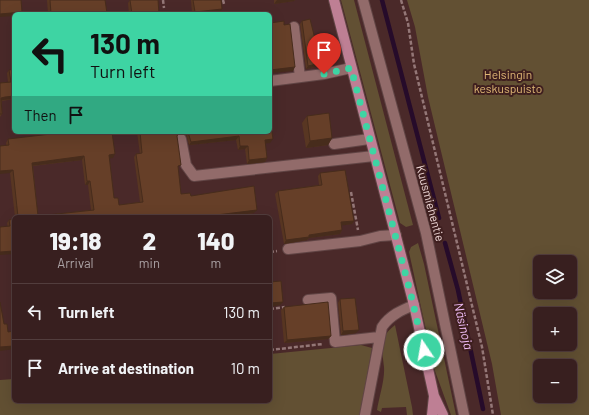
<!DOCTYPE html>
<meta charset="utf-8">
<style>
:root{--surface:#381f1f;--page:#432c2c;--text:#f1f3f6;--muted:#aba2a4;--line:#523d3d}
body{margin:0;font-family:Barlow,sans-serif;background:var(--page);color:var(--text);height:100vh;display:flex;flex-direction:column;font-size:15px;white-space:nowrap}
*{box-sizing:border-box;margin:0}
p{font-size:13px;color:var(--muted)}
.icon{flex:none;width:22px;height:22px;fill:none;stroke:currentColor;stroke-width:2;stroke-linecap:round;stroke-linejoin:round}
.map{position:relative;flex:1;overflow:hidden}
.drawer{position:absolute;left:12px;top:215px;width:260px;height:188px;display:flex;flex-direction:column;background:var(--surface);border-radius:6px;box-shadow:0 4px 16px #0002,0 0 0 1px var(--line)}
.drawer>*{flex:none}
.top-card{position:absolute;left:12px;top:12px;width:260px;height:122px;border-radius:6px;box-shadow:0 4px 16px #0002,0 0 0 1px var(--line);background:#3ed4a3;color:#111;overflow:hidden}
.buttons{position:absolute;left:533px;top:255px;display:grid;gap:8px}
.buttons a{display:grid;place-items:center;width:44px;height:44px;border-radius:6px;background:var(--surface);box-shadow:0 4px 16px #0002,0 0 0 1px var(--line);font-size:20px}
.pin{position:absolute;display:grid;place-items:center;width:34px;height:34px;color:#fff;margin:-41px -17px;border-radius:50% 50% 50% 0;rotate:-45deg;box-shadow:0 0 4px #0007}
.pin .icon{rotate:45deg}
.me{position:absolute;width:44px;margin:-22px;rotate:348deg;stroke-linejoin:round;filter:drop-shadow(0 0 3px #0008)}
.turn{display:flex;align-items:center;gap:14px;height:84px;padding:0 12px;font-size:18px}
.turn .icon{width:52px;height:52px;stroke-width:2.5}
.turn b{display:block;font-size:28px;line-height:34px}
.then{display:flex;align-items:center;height:38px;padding:0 12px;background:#0003;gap:8px;font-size:15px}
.eta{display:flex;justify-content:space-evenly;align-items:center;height:68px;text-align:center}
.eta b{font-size:24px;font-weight:800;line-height:28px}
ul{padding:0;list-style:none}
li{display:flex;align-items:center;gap:12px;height:56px;padding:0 12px;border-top:1px solid var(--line)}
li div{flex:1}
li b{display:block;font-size:15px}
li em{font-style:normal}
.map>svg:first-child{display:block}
.green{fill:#625033;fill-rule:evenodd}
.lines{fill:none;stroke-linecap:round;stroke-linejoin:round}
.stream{stroke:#260b2a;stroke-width:4.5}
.minor-casing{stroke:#614545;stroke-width:12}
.major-casing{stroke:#614545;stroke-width:12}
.path{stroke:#947777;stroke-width:2.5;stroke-dasharray:4 2;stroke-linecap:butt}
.minor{stroke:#926b6a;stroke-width:10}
.major{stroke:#be7f94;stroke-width:10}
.wall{fill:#583622;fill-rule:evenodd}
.shaded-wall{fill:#472c1c}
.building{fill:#663f28;stroke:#472c1c;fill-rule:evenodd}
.route{stroke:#3ed4a3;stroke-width:7;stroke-dasharray:0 12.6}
.labels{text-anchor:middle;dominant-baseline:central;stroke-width:4;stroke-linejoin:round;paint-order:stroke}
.park-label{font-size:12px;fill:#e0b876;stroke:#3f1f1f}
.street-label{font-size:12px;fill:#f0dad9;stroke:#3f1f1f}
.water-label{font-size:13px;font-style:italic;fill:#f0bdf7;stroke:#3f1f1f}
</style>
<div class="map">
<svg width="589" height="415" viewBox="0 0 589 415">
<rect width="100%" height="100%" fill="#4a2929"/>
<!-- green -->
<path class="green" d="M341,0H354L413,225L406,227L400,223Z
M407,0H589V415H501L492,364L428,97L415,27ZM540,262H570V292H540ZM540,314H570V344H540ZM540,366H570V396H540Z
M418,243L424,264L456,415H451L435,371L409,252L411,247Z
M395,325L412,407L413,415H407L406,407L382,408L381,412L377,410C379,397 385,380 384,367C382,348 378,338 395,325Z
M361,345L372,348L360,415H0V380L14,379V401H270V354Z"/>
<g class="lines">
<!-- stream -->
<path class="stream" d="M382,0L439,218
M445,243L458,290L483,409"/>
<!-- minor casing -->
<g class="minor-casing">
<path id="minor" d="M363,0L426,233L464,415
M294,27L300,77
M270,81L324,74L351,68
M181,139L186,165L194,176L374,156
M334,144L369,139
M288,249L360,241L380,236L396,235
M308,300L331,298L335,342L379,337
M365,415L382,327C390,315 402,310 414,305"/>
</g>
<!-- major casing -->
<g class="major-casing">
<path id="major" d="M334,0L414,305L434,396L443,415
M432,415L434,396"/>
</g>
<!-- path -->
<path class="path" d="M163,0L164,8
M223,0L224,4
M401,0L408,23L414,64L482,347L493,415
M351,192L358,230
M270,252L277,251
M270,309L285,307
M270,350L323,344"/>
<!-- minor -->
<use href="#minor" class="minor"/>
<!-- major -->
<use href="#major" class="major"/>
</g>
<!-- wall -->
<path class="wall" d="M47,0H105L107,13L106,14H48Z
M130,0H158L159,14H129L128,3Z
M191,0H221L220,13L207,14H192Z
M274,0H295L294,1L274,4Z
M302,21L319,66L306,69L300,24Z
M9,70L14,99L2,101V114L0,117V83L8,82L7,73Z
M307,116L332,138L328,145L306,148L302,123Z
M137,132H270V143H265L267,158L265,162L247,164L245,149L238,150L236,140L189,145L186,134L180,133H178L177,136L178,169L181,194L254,213L226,217H15L10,173L6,143L8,139L113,158H109L114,198L119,205L140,202L134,157L136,154H140ZM82,160L85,185H88L91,210L38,216L33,166Z
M320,173L354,221L352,224L342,225V230L340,234L309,238L307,240L284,244L275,194L278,191L319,185L318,176Z
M9,220L12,254L7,223Z
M340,299L356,333L341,335L338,303Z
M284,307L331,336L328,339L284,343L281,310Z"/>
<!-- shaded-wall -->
<path class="shaded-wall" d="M277,0H295L294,1L274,4Z
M222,9L220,13L207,14H193L195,12Z
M22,12L20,14H14V16L0,17V14Z
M321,63L319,66L306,69L308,66Z
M295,67L293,71L270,73V70Z
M14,96V99L3,100L0,101L1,98L5,97Z
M178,132H187L186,134L180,133L177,134Z
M239,136L236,140L189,145L191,142Z
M332,138L328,145L306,148L310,141Z
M273,139L270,143L262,144L265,140Z
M240,146H248L245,149L238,150Z
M115,154L113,158L106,159L109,155Z
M84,156L82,160L30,166L32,163Z
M267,158L265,162L247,164L249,160Z
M13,170L10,173L0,174V171Z
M87,181H90L88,185H85Z
M257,210L254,213L226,217H200Z
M354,221L352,224L339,226L341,222Z
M342,230L340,234L309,238L307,240L284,244L286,240L309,235Z
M14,251L12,254L0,255V252Z
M283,302L280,305L270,307V303Z
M359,330L356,333L341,335L343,331Z
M331,336L328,339L284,343L287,340Z
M14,346V349L0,351V347Z"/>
<!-- building -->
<path class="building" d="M0,0H21L22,12L0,14Z
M50,0H105L107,13L96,14H51Z
M130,0H158L159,14H132Z
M193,0H221L222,9L195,12Z
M310,19L321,63L308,66L302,21Z
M284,21V25L290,24L295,67L270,70V23Z
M14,69V96L5,97L1,98L2,114H0V83L11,82L9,70Z
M329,113L332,138L310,141L307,116Z
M270,119L273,139L265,140L267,158L249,160L248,146H240L239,136L191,142L188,132H270Z
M68,132H112L115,154L109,155L114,198H118L119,205L143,202L136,154L142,153L140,132H179L177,136L181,165L178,166L181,194L190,193L191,196L254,186L257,210L200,217H18L13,170L0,171V146L9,145L8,139ZM84,156L87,181H90L94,210L38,216L32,163Z
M345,170L354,221L341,222L342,230L309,235V237L286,240L278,191L322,185L320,173Z
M14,219V251L0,252V227L10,226L9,220Z
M281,281L283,302L270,303V282Z
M355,298L359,330L343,331L340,299Z
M0,302L4,324H7L8,332L14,331V346L0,347Z
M328,302L331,336L287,340L284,307Z"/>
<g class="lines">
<!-- route -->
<path class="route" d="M324,74L351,68L410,291L424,350"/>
</g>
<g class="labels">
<!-- park labels -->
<g class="park-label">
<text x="508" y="74">Helsingin<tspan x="508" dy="14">keskuspuisto</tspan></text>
</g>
<!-- street labels -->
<g class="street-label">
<text transform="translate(431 203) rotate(75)">Kuusmiehentie</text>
</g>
<!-- water labels -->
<g class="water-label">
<text transform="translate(464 326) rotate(77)">Näsinoja</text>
</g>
</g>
</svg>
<div class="buttons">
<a><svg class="icon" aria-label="layers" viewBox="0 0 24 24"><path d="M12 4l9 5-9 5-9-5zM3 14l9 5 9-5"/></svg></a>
<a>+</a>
<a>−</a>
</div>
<div class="pin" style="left:324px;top:74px;background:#d93025"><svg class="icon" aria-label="arrive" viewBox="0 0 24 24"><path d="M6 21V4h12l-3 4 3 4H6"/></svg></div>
<svg class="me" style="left:424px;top:350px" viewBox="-20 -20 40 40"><circle r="17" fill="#3ed4a3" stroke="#fff" stroke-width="3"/><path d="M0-11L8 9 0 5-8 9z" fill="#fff"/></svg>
<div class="top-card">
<div class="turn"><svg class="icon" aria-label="left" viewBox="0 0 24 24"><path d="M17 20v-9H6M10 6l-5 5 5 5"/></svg><div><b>130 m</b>Turn left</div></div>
<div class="then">Then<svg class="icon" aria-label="arrive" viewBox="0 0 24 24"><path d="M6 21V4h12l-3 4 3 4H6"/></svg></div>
</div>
<section class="drawer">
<div class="eta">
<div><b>19:18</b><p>Arrival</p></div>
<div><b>2</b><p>min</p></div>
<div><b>140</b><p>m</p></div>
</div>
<ul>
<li><svg class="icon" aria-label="left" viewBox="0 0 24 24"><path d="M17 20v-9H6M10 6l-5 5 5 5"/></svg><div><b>Turn left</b></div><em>130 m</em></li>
<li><svg class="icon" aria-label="arrive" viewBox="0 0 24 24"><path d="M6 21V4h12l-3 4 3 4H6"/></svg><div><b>Arrive at destination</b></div><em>10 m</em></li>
</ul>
</section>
</div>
